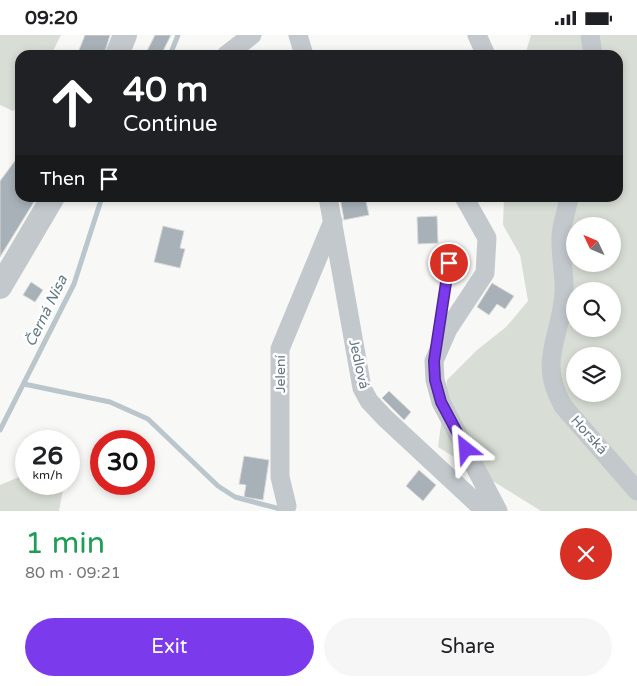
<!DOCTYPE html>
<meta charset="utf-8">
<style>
:root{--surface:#fff;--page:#f6f6f6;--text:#202124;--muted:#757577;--accent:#7c3aed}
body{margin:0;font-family:"Varela Round",sans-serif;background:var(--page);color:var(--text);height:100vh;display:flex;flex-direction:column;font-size:19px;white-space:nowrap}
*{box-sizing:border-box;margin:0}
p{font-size:16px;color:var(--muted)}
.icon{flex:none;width:28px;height:28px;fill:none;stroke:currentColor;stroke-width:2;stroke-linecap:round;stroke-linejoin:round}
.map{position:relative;height:476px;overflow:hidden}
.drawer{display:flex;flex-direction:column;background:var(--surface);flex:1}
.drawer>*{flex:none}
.guide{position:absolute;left:15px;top:15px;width:608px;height:152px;border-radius:15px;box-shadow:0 2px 8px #0003;background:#202124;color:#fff;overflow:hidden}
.needle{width:32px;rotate:314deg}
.tools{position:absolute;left:566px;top:182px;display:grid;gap:10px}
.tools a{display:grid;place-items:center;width:55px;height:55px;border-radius:50%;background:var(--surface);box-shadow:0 2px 8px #0003;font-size:25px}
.speed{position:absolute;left:15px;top:395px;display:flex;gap:10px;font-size:25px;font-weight:700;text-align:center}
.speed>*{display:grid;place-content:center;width:65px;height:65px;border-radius:50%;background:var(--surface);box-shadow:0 2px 8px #0003;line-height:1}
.speed small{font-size:12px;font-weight:400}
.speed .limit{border:8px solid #d22;background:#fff;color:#111}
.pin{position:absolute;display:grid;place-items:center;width:42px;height:42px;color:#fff;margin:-21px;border:2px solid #fff;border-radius:50%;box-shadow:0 1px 5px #0007}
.me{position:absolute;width:55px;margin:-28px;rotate:332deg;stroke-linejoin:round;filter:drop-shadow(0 0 4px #0008)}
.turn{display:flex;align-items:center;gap:18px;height:105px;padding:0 25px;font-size:22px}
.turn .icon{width:65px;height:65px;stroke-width:2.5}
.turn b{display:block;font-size:35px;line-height:42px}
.then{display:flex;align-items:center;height:48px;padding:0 25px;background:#0003;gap:10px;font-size:19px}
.round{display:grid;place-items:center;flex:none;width:52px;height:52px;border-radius:26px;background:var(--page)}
.overview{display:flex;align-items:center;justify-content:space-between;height:85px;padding:0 25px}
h1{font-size:30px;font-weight:600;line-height:38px;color:#1e9e55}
.primary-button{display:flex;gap:10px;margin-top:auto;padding:10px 25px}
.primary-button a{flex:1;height:58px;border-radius:30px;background:var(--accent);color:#fff;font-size:20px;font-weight:600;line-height:58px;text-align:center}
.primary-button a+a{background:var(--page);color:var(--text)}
.status{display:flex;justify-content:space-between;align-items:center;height:35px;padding:0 25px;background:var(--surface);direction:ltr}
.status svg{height:14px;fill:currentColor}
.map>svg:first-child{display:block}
.green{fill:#d8ded5;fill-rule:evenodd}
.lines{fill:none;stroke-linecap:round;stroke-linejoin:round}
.stream{stroke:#bac6cb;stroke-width:5}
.building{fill:#a8b1b8;stroke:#dadad8}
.service{stroke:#c3c8cc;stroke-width:10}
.minor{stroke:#c3c8cc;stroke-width:19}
.tertiary{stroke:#c3c8cc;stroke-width:24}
.route-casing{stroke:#51269a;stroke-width:12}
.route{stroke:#7c3aed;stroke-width:9}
.labels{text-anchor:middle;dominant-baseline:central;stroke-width:5;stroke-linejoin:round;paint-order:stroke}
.street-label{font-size:14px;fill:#667888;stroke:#fff}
.water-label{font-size:15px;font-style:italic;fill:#627a83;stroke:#fff}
</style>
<div class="status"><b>09:20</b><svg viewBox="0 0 49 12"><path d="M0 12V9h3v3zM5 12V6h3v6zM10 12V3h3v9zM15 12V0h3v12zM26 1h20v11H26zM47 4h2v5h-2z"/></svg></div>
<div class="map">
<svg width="637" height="476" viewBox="0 0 637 476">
<rect width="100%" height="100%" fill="#f8f9f6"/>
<!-- green -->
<path class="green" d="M0,0H61L51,20H20V70L13,76L0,70Z
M531,0H637V476H541L438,412L447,345L477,315L506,292L528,266L520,220L503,190L504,163L618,162V20H525ZM575,191H612V229H575ZM575,256H612V294H575ZM575,321H612V359H575Z
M26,439V449H64L59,476H0V450Z"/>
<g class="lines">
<!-- stream -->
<path class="stream" d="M170,20L178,0
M24,349L110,367L148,384L218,451L235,462L284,475
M0,395L74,249L102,162"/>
</g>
<!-- building -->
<path class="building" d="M85,0H110L104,20H77Z
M155,0H171L161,20H145Z
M20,119V162H37L0,222V146Z
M340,162H365L369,180L344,185Z
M437,181L438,208L418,209L417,182Z
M163,191L184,196L180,213L185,214L180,233L154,227Z
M31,247L43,255L35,267L23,260Z
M492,248L514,261L505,274L497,269L489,280L477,272Z
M389,356L411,377L404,385L382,363Z
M244,421L269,425L263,465L244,462L246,450L239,449Z
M419,435L436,450L423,466L406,451Z"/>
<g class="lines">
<!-- service -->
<path class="service" d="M437,303L449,228"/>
<!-- minor -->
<path class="minor" d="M298,0L304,20
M477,0L486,20
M590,0L593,20
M226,20L252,0
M328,162L362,353L369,366L385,383L485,476
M464,162L487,203L485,238L448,294L434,326L435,345L441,367L498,476
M569,162C567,175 562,188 561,200C560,220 565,239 564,258C561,304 537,325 563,371L637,456
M287,471L280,442V314L333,186"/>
<!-- tertiary -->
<path class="tertiary" d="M117,20L125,0
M0,252L53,162"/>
</g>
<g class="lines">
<!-- route casing -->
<g class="route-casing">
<path id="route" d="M449,228L434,326L435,345L441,367L466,414"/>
</g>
<!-- route -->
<use href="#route" class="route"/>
</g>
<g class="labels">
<!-- street labels -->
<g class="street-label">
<text transform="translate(359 329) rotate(77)">Jedlová</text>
<text transform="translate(280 339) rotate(-90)">Jelení</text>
<text transform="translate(589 400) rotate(48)">Horská</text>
</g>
<!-- water labels -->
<g class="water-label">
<text transform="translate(46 276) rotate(-64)">Černá Nisa</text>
</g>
</g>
</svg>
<div class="tools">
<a><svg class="needle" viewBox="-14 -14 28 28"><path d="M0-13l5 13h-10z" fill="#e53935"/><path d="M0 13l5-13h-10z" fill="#757577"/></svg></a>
<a><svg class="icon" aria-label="search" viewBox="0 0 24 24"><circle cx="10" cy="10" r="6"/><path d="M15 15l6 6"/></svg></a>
<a><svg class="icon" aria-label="layers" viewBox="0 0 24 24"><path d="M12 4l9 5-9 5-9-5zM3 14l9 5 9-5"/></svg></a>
</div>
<div class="speed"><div>26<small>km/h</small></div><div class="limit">30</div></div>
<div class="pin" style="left:449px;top:228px;background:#d93025"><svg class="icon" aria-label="arrive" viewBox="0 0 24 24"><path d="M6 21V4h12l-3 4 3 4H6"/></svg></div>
<svg class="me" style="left:466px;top:414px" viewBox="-20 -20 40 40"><path d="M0-17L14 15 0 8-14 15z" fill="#7c3aed" stroke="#fff" stroke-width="4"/></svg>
<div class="guide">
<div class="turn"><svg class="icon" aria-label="ahead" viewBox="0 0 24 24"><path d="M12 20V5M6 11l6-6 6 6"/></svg><div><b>40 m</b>Continue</div></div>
<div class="then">Then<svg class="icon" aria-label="arrive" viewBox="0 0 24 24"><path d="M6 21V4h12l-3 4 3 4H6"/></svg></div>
</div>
</div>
<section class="drawer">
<div class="overview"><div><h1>1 min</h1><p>80 m · 09:21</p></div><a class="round" style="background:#d93025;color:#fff"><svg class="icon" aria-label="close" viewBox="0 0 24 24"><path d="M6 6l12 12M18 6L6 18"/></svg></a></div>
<div class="primary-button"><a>Exit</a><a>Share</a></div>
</section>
